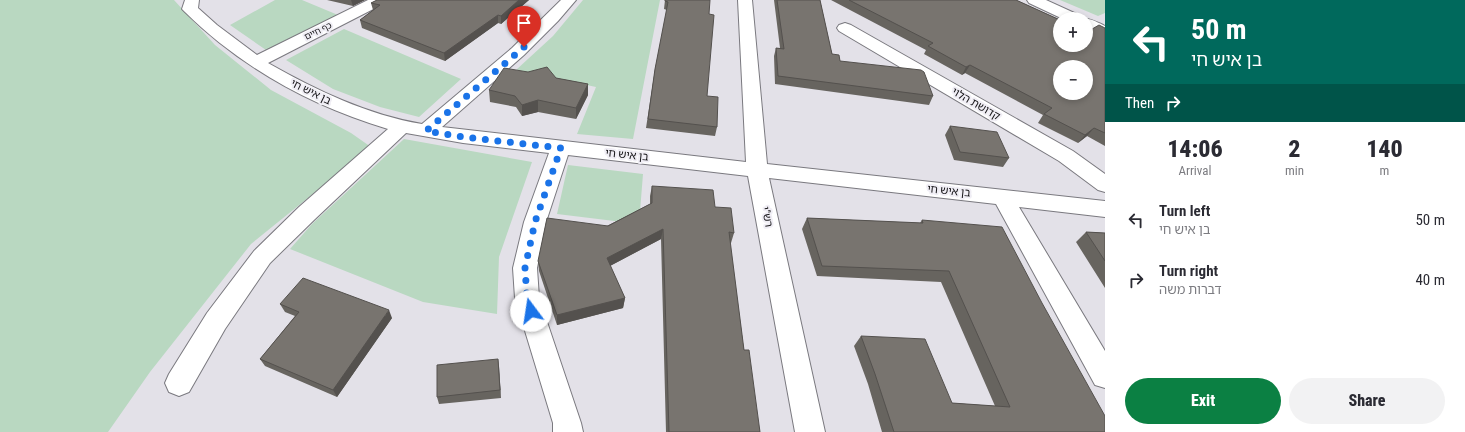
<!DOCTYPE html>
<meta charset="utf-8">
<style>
:root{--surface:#fff;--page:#f2f2f3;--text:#2b2b33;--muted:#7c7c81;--accent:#0b8043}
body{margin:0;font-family:"Roboto Condensed","Noto Sans Hebrew",sans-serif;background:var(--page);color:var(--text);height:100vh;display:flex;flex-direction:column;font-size:15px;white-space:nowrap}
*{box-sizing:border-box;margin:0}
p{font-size:13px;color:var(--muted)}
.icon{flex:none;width:22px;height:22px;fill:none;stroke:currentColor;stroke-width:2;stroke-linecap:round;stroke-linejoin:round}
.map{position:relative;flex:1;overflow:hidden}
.details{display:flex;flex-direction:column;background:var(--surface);width:360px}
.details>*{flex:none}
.banner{background:#00695c;color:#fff;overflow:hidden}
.buttons{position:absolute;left:1053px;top:12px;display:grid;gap:8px}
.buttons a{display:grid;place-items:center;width:40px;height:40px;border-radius:50%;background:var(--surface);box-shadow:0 2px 6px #0003;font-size:20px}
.pin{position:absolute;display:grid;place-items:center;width:34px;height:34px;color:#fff;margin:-41px -17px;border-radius:50% 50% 50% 0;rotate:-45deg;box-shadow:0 0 4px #0007}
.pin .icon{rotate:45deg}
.me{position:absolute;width:44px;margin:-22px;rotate:346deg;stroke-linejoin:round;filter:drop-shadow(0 0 3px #0008)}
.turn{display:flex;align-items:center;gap:14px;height:84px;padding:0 20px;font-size:18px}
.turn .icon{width:52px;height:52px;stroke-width:2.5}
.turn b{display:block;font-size:28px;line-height:34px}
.then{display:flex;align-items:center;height:38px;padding:0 20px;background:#0003;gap:8px;font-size:15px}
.eta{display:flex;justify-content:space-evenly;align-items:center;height:68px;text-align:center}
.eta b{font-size:24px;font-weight:800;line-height:28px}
.cta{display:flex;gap:8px;margin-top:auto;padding:8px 20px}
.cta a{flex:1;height:46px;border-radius:24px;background:var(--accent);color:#fff;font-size:16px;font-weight:800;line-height:46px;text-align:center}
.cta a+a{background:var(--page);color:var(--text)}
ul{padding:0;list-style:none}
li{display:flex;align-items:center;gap:12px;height:60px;padding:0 20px}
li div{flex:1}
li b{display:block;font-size:15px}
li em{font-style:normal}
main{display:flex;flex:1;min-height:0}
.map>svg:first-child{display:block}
.green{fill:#b9d8c1}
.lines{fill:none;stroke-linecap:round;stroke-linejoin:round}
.minor-casing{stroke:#7a797f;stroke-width:2}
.minor{fill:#fff;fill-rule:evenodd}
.wall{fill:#67645f}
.shaded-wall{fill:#54514e}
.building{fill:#78746f;stroke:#54514e;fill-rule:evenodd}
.route{stroke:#1a73e8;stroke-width:7;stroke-dasharray:0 12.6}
.labels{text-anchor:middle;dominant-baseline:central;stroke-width:4;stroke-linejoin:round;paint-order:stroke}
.far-street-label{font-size:9px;fill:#151417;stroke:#f0eef5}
.street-label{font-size:11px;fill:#151417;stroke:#f0eef5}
</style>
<main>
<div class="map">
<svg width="1105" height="432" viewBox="0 0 1105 432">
<rect width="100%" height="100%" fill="#e3e1e8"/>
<!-- green -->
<path class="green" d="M0,0H174L215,45L271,90L351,133L371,147L251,244L150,372L108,432H0Z
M275,0H302L338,15L266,50L230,25Z
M583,0H660L633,139L577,134L596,87L516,70L553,36Z
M1060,0H1105V13L1098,16Z
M344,29L461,79L419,117L380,107L333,89L286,60Z
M404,139L532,162L499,257L497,314L423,302L290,249L312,224Z
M568,165L643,174L639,224L557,214Z"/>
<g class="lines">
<!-- minor casing -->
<g class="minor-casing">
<path id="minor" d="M185,0H199L198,8L217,25L257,55L368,0H387L385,3L268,63C316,90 367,115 422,124L512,48L561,0H576L558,21L524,55L442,127L746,162L738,0H752L767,164L1105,201V217L1019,207L1105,351V388L1095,385L996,204L769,178L825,432H795L748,176L568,155L546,222L537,268L539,298L581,423L583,432H553V423L515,298L513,268L524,222L549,153L463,143L406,133L315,219L270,263L225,329L189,392L179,396L169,392L165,383L169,374L207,313L254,251L299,207L388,129C311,106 242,68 185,12L182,9Z
M1027,0H1046L1081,16L1084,19C1091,18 1098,23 1105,26V37L1086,29V19H1063L1029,3Z
M845,23L851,25L1073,151L1105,174V192L1098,190L1059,161L839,31L837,28L839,25Z"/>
</g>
<!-- minor -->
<use href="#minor" class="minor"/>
</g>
<!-- wall -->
<path class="wall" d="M327,0H365L353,6Z
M377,0H529L501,24L498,23L445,61L362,28L360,20L373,10L371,3Z
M665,0L709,14L707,96L717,127L715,136L646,128L655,69L667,10L664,9Z
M774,0H820L832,54L840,61L933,96L929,105L775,84L774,56L776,48H780Z
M831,0H1016L1087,32L1105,28V146L1087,136L1078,143L1038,123L1043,115L965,73L962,75L924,54L926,50Z
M556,78L588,84V95L576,119L538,112L522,116L516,107L490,102L489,90Z
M950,126L1009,158L1003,167L954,160L945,135Z
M652,186L715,207L734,233L731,243H730L744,350L760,432H666L661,239L610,266L625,298L623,308L557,325L539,271L538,261L650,204V196Z
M807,218L920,223L922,220L1105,432H882L868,384L854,346L861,336L952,403L995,406L941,282L817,276L802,229Z
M1086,232L1105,233V288L1076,242Z
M280,304L392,318L337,397L265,366L260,359L295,316L285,312Z
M498,359L501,398L439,404L437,397Z"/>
<!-- shaded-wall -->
<path class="shaded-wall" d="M351,0H365L353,6Z
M519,0H529L501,24V16Z
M498,15V23L445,61L444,53Z
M970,65L965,73L962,75L966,67Z
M588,84V95L576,119V108Z
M538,100V112L522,116V105Z
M1094,128L1087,136L1078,143L1085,135Z
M663,229L661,239L606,268L607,258Z
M625,298L623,308L557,325V315Z
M389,310L392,318L337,397L333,390Z
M498,359L499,366L501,398L500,390Z"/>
<!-- building -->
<path class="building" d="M377,0H519L501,16L498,15L444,53L360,20L380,5L371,3Z
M665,0H710L709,14L714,15L707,96L718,97L717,127L648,119L655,69L668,2L665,1Z
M777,0H820L832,54L839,55L840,61L921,70L924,72L933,96L778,76L776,48L784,49Z
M849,0H1016L1060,20V45H1086V31L1087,32L1099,25L1105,28V133L1094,128L1085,135L1044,114L1052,108L970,65L966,67L928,46L933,43ZM1060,67H1086V93H1060Z
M547,67L556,78L588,84L576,108L538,100L522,105L515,96L489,90L504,68L528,72Z
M950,126L997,132L1009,158L960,152Z
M652,186L713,190L715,207L731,208L734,233L729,232L744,350H749L760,432H669L663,229L607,258L625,298L557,315L538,261L547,218L608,226L652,203Z
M807,218L923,223L922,220L1002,227L1042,303L1105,416V432H894L875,374L861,336L925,339L952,403L1010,407L949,271L822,266Z
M1086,232L1105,233V261Z
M303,278L389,310L333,390L260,359L299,312L280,304Z
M498,359L500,390L437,397V365Z"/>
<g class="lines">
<!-- route -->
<path class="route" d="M524,47L426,131L463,137L561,148L535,222L525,268L527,298L531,311"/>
</g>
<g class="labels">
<!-- far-street labels -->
<g class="far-street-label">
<text transform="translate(318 31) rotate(-26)">כף חיים</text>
</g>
<!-- street labels -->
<g class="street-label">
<text transform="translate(311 92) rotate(26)">בן איש חי</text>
<text transform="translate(976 104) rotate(30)">קדושת הלוי</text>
<text transform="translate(627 155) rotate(6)">בן איש חי</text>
<text transform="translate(949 191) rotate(6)">בן איש חי</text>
<text transform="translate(767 217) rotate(79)">רש"י</text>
</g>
</g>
</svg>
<div class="buttons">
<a>+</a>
<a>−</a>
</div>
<div class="pin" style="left:524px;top:47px;background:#d93025"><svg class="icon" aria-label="arrive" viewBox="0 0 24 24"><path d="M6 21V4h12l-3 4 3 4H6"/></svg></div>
<svg class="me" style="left:531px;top:311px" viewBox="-20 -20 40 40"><circle r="19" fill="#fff"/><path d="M0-13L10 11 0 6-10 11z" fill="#1a73e8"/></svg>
</div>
<section class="details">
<div class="banner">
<div class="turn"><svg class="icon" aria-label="left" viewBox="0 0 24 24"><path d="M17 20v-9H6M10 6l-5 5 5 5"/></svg><div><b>50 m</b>בן איש חי</div></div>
<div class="then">Then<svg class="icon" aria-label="right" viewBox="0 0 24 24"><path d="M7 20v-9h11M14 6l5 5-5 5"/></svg></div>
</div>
<div class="eta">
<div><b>14:06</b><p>Arrival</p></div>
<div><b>2</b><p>min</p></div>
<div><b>140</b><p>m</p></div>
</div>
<ul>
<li><svg class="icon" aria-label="left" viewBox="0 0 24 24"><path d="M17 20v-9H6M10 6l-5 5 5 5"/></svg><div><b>Turn left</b><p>בן איש חי</p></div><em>50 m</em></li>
<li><svg class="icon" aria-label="right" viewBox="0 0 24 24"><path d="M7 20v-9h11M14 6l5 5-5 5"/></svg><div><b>Turn right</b><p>דברות משה</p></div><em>40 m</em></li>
</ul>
<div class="cta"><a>Exit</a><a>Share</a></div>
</section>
</main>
